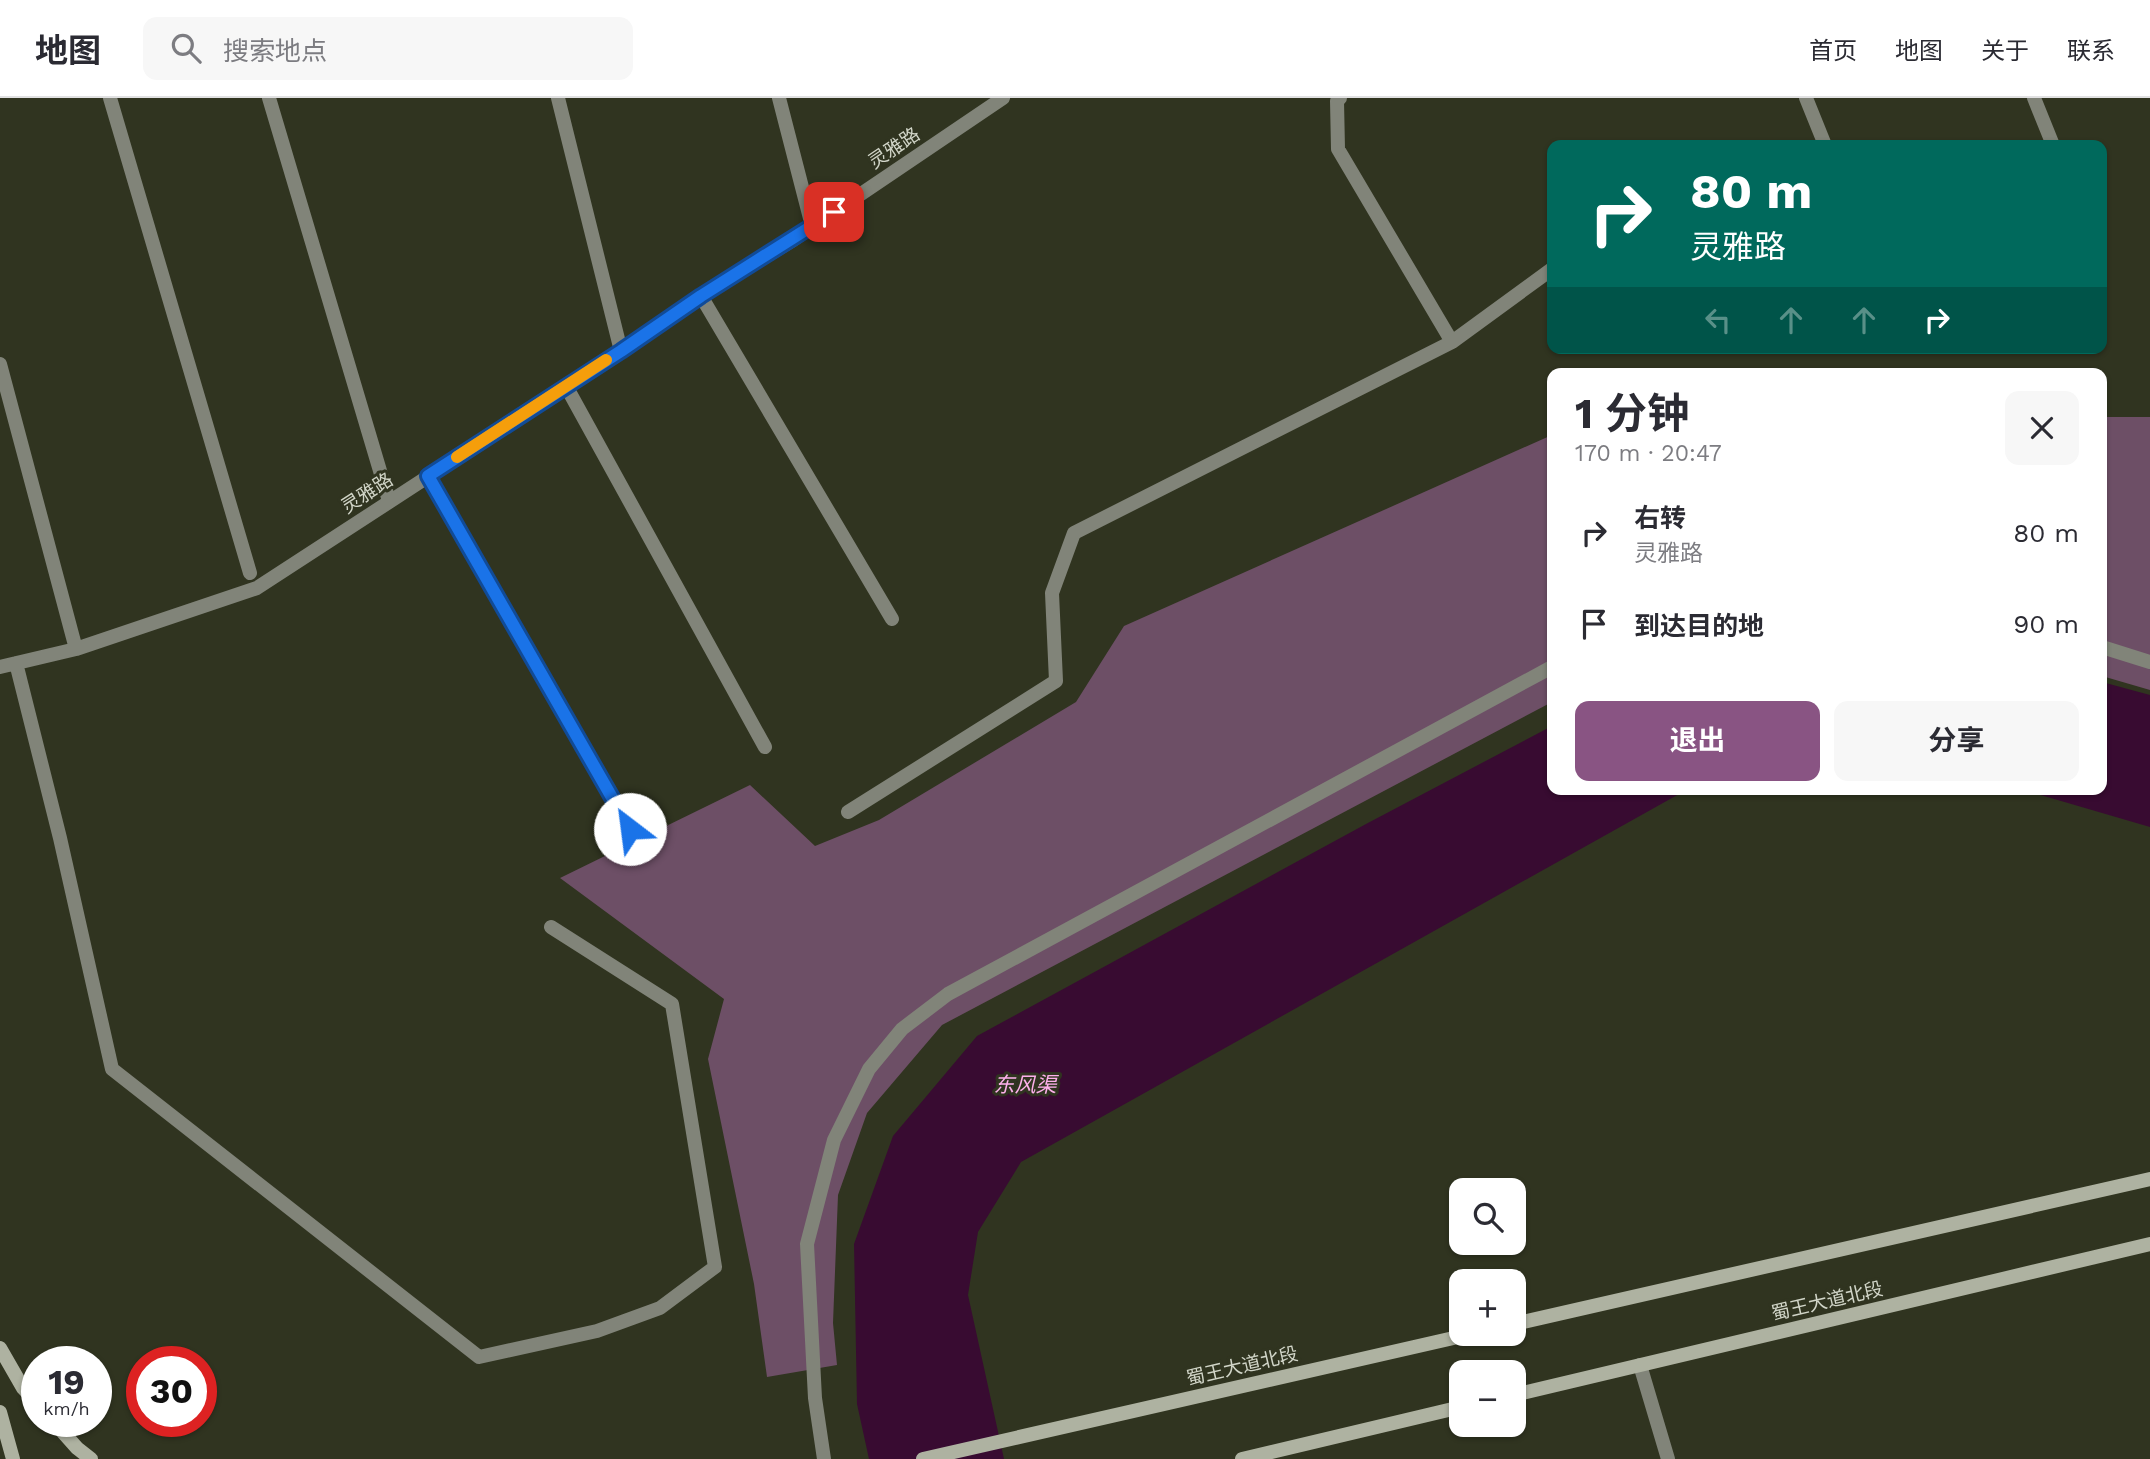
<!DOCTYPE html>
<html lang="zh">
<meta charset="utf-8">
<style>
:root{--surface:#fff;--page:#f7f7f7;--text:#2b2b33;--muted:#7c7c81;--line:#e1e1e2;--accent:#895483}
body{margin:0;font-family:"Work Sans","Noto Sans SC",sans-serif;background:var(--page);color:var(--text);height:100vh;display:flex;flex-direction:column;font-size:26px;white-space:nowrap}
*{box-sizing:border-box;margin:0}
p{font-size:23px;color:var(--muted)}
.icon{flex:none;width:38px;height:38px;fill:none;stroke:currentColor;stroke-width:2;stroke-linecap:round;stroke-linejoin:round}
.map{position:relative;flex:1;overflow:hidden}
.side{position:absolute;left:1547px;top:270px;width:560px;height:427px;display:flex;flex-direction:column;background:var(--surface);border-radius:14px;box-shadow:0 2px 5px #0004}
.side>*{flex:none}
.guide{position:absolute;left:1547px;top:42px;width:560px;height:214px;border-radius:14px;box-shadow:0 2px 5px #0004;background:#00695c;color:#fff;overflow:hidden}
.fabs{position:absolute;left:1449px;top:1080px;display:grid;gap:14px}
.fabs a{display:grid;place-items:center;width:77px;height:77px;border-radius:14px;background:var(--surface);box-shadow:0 2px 5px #0004;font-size:35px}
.speed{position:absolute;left:21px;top:1248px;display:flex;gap:14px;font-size:35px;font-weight:700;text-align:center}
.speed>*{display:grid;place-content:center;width:91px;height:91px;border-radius:50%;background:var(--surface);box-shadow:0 2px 5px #0004;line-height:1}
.speed small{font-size:18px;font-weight:400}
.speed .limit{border:10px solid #d22;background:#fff;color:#111}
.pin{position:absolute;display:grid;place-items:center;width:60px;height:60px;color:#fff;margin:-30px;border-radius:14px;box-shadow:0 4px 10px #0006}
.me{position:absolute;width:77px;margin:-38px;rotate:330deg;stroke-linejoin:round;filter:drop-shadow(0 0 5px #0008)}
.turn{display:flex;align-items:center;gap:24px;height:147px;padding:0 28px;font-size:32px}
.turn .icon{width:91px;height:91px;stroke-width:2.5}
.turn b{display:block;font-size:49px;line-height:60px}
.lanes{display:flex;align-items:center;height:66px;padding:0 28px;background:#0003;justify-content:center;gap:35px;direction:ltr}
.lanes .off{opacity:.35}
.round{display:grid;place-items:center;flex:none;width:74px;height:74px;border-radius:14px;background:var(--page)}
.headline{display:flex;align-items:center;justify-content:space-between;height:119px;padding:0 28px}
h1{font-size:42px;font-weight:700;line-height:52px}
.primary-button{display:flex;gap:14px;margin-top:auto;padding:14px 28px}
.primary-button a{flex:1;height:80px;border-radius:14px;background:var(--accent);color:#fff;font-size:28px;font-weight:700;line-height:80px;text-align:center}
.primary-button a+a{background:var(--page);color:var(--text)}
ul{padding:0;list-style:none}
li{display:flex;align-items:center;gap:21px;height:91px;padding:0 28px}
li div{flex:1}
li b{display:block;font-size:26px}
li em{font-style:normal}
header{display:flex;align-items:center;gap:42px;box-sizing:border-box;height:98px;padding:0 35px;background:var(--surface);border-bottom:2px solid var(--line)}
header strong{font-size:33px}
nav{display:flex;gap:38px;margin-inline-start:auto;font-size:24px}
.search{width:490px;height:63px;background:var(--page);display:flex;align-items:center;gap:18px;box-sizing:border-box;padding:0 24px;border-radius:14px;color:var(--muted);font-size:26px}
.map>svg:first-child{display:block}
.green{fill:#6d4f66}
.water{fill:#380b31}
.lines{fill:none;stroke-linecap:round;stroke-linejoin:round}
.minor{stroke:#818479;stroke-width:14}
.secondary{stroke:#aeb2a1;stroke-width:14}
.route-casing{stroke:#114b97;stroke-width:18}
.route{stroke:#1a73e8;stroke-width:12}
.slow{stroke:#f59e0b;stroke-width:12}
.labels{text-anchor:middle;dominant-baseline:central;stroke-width:6;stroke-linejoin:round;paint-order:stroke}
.street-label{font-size:19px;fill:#d1d5c8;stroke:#303420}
.water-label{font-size:21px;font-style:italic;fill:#fdb0eb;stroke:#303420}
</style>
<header>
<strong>地图</strong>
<div class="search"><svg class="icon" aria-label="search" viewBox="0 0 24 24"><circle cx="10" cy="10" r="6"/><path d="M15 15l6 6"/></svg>搜索地点</div>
<nav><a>首页</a><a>地图</a><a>关于</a><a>联系</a></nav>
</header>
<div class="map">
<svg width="2150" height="1361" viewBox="0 0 2150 1361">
<rect width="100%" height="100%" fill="#303420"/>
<!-- green -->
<path class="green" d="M2102,319H2150V592L2102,578Z
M1552,337V604L942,927L867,1015L838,1097L833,1225L837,1267L767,1279L754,1186L708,961L724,901L560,780L750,687L815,748L879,722L1076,604L1124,528Z"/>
<!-- water -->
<path class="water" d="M2102,584L2150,597V729L2020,691H2102Z
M1552,628V691H1688L1021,1064L978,1134L968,1197L1004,1361H869L857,1306L854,1146L893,1038L977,938L1366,726Z"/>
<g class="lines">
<!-- minor -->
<path class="minor" d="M110,0L250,475
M269,0L389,403
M558,0L621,253
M779,0L812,128
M1340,0L1337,3L1338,51L1452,244L1552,171
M1806,0L1825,47
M2034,0L2053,47
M701,198L892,521
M0,266L76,551
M566,288L765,649
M428,378L630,731
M2102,549L2150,564
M16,565L60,740L112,971L479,1259L597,1233L660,1210L715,1169L672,906L551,829
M0,569L76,551L257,490L621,253L701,198L793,142L1003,0
M848,714L1056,583L1052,495L1074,435L1452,244
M1640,1267L1668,1361
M824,1361L815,1300L807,1146L834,1042L869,971L902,931L948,896L1552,569"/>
<!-- secondary -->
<path class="secondary" d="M1514,1226L2150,1081
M0,1250L23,1290L37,1305
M1514,1297L2150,1146
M0,1314L13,1361
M53,1323L77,1350L91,1361
M923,1361L1471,1236
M1242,1361L1461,1309"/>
</g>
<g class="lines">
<!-- route casing -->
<g class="route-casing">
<path id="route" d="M630,731L428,378L621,253L701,198L834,114"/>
</g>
<!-- route -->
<use href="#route" class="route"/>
<!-- slow -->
<path class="slow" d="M457,359L606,262"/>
</g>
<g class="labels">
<!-- street labels -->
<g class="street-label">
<text transform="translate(894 50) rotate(-34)">灵雅路</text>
<text transform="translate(367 395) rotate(-33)">灵雅路</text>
<text transform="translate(1827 1203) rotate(-13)">蜀王大道北段</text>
<text transform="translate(1242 1268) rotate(-13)">蜀王大道北段</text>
</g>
<!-- water labels -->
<g class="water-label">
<text x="1025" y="986">东风渠</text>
</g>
</g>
</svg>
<div class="fabs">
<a><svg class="icon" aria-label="search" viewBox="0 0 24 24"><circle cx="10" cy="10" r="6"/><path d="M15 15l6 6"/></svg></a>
<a>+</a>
<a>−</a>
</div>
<div class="speed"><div>19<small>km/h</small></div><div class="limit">30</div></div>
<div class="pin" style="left:834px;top:114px;background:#d93025"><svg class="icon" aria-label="arrive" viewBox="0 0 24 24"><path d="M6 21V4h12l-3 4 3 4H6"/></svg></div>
<svg class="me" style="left:630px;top:731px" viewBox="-20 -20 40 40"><circle r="19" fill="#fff"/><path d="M0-13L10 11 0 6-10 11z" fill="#1a73e8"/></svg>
<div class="guide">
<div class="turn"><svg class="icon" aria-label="right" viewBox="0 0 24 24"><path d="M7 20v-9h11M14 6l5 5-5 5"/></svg><div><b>80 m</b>灵雅路</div></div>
<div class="lanes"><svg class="icon off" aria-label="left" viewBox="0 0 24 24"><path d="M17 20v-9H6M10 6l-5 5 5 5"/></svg><svg class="icon off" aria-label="ahead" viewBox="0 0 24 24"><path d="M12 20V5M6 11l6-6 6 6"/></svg><svg class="icon off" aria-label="ahead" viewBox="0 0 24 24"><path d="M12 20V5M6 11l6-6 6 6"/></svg><svg class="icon" aria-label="right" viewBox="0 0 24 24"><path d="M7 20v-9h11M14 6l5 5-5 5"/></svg></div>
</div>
<section class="side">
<div class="headline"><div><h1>1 分钟</h1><p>170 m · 20:47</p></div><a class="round"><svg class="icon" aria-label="close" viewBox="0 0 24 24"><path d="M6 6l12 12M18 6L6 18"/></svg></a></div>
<ul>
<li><svg class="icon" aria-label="right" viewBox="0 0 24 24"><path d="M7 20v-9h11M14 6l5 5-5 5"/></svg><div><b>右转</b><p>灵雅路</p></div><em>80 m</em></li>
<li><svg class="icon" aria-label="arrive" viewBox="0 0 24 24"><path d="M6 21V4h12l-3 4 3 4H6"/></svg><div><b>到达目的地</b></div><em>90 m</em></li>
</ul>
<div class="primary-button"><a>退出</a><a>分享</a></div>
</section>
</div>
